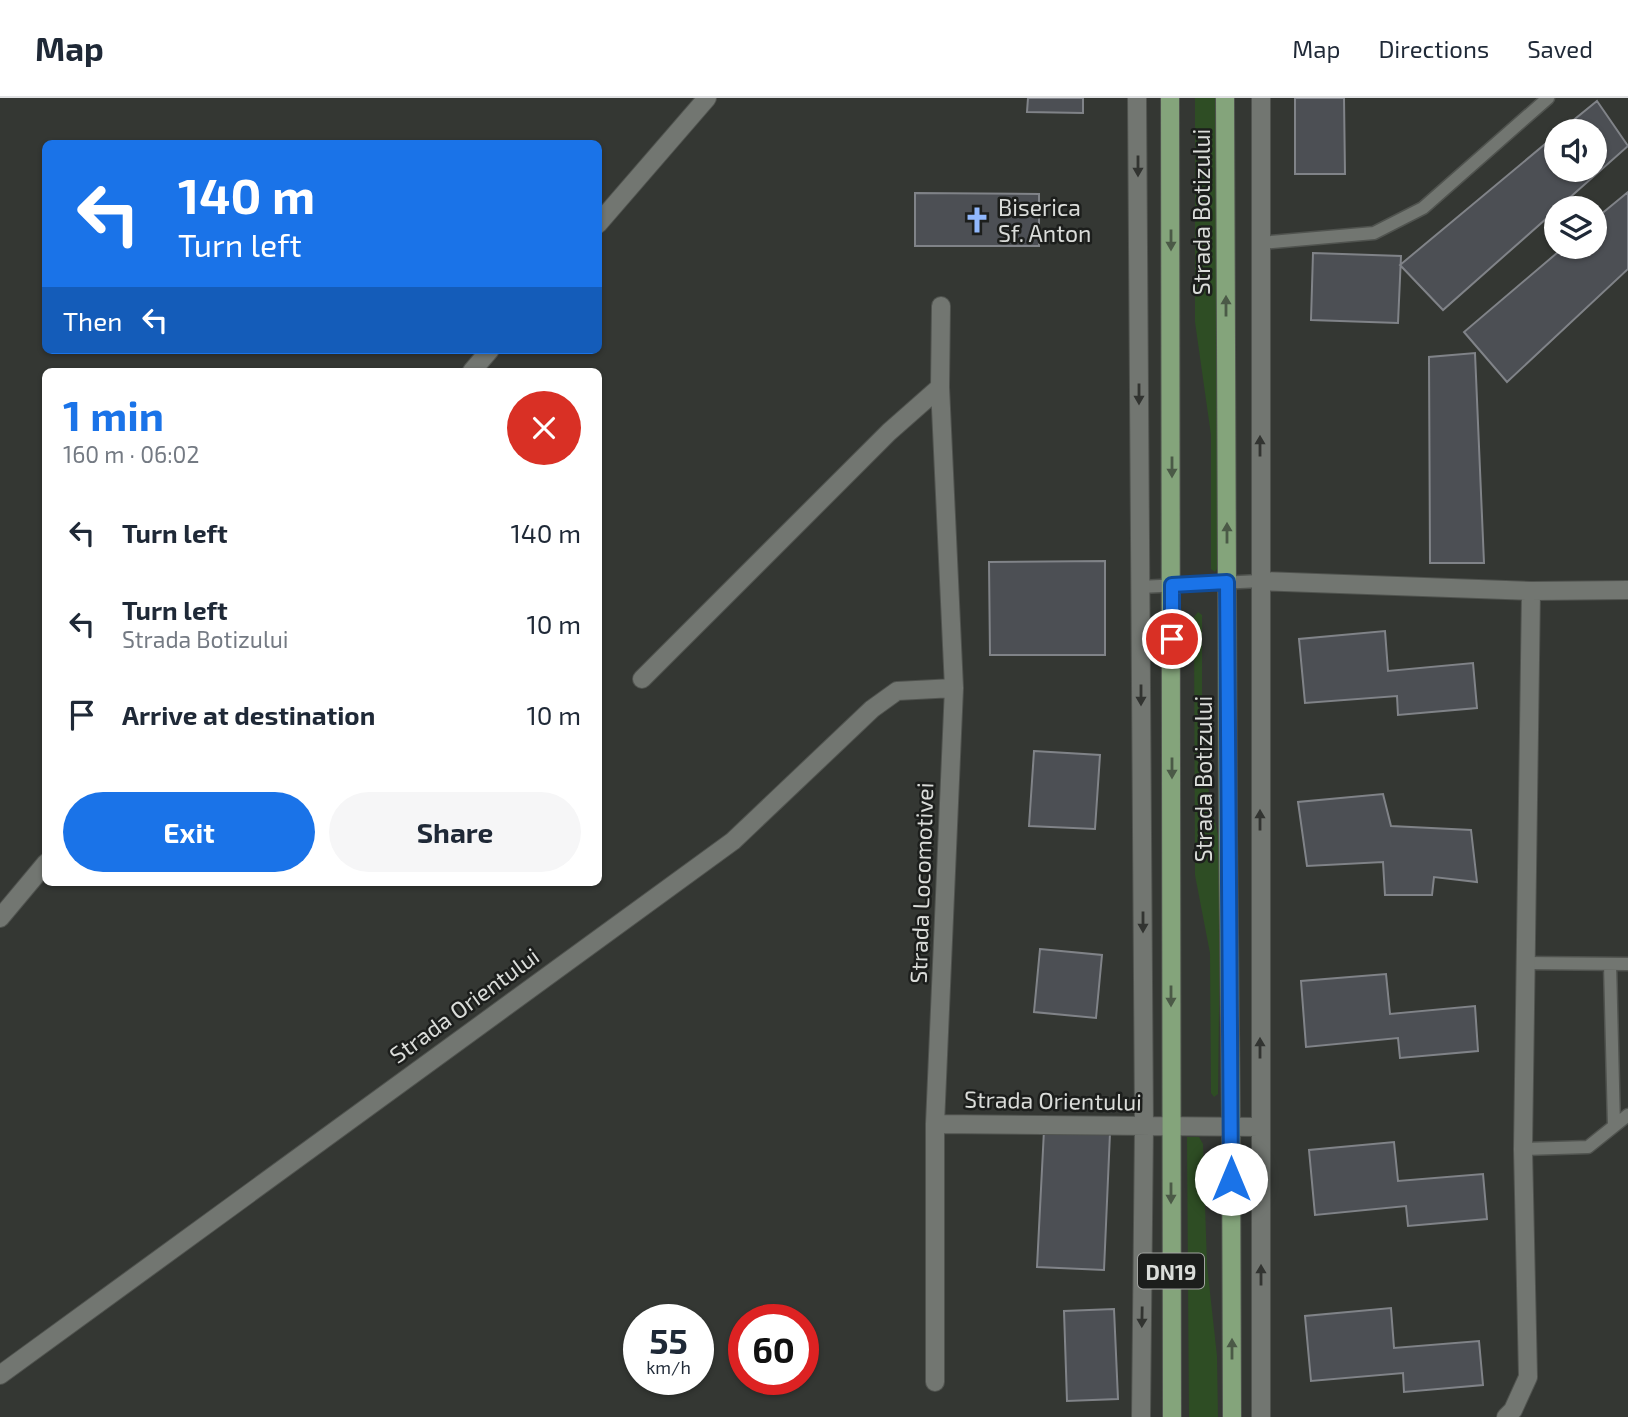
<!DOCTYPE html>
<meta charset="utf-8">
<style>
:root{--surface:#fff;--page:#f6f6f7;--text:#1f2937;--muted:#747a83;--line:#e0e1e3;--accent:#1a73e8}
body{margin:0;font-family:"Exo 2",sans-serif;background:var(--page);color:var(--text);height:100vh;display:flex;flex-direction:column;font-size:26px;white-space:nowrap}
*{box-sizing:border-box;margin:0}
p{font-size:23px;color:var(--muted)}
.icon{flex:none;width:38px;height:38px;fill:none;stroke:currentColor;stroke-width:2;stroke-linecap:round;stroke-linejoin:round}
.map{position:relative;flex:1;overflow:hidden}
.drawer{position:absolute;left:42px;top:270px;width:560px;height:518px;display:flex;flex-direction:column;background:var(--surface);border-radius:10px;box-shadow:0 2px 5px #0004}
.drawer>*{flex:none}
.banner{position:absolute;left:42px;top:42px;width:560px;height:214px;border-radius:10px;box-shadow:0 2px 5px #0004;background:#1a73e8;color:#fff;overflow:hidden}
.buttons{position:absolute;left:1544px;top:21px;display:grid;gap:14px}
.buttons a{display:grid;place-items:center;width:63px;height:63px;border-radius:50%;background:var(--surface);box-shadow:0 2px 5px #0004;font-size:35px}
.speed{position:absolute;left:623px;top:1206px;display:flex;gap:14px;font-size:35px;font-weight:700;text-align:center}
.speed>*{display:grid;place-content:center;width:91px;height:91px;border-radius:50%;background:var(--surface);box-shadow:0 2px 5px #0004;line-height:1}
.speed small{font-size:18px;font-weight:400}
.speed .limit{border:10px solid #d22;background:#fff;color:#111}
.pin{position:absolute;display:grid;place-items:center;width:60px;height:60px;color:#fff;margin:-30px;border:4px solid #fff;border-radius:50%;box-shadow:0 2px 7px #0007}
.me{position:absolute;width:77px;margin:-38px;rotate:0deg;stroke-linejoin:round;filter:drop-shadow(0 0 5px #0008)}
.turn{display:flex;align-items:center;gap:24px;height:147px;padding:0 21px;font-size:32px}
.turn .icon{width:91px;height:91px;stroke-width:2.5}
.turn b{display:block;font-size:49px;line-height:60px}
.then{display:flex;align-items:center;height:66px;padding:0 21px;background:#0003;gap:14px;font-size:26px}
.round{display:grid;place-items:center;flex:none;width:74px;height:74px;border-radius:37px;background:var(--page)}
.overview{display:flex;align-items:center;justify-content:space-between;height:119px;padding:0 21px}
h1{font-size:42px;font-weight:700;line-height:52px;color:var(--accent)}
.primary-button{display:flex;gap:14px;margin-top:auto;padding:14px 21px}
.primary-button a{flex:1;height:80px;border-radius:42px;background:var(--accent);color:#fff;font-size:28px;font-weight:700;line-height:80px;text-align:center}
.primary-button a+a{background:var(--page);color:var(--text)}
ul{padding:0;list-style:none}
li{display:flex;align-items:center;gap:21px;height:91px;padding:0 21px}
li div{flex:1}
li b{display:block;font-size:26px}
li em{font-style:normal}
header{display:flex;align-items:center;gap:42px;box-sizing:border-box;height:98px;padding:0 35px;background:var(--surface);border-bottom:2px solid var(--line)}
header strong{font-size:33px}
nav{display:flex;gap:38px;margin-inline-start:auto;font-size:24px}
.map>svg:first-child{display:block}
.green{fill:#2e4d24}
.building{fill:#4c4f54;stroke:#808388;stroke-width:2}
.lines{fill:none;stroke-linecap:round;stroke-linejoin:round}
.lane-casing{stroke:#50534f;stroke-width:15}
.street-casing{stroke:#50534f;stroke-width:20}
.primary-casing{stroke:#50534f;stroke-width:20}
.lane{stroke:#727671;stroke-width:12}
.street{stroke:#727671;stroke-width:18}
.primary{stroke:#84a47b;stroke-width:18}
.oneway{fill:#323431}
.oneway2{fill:#4b5a47}
.route-casing{stroke:#114b97;stroke-width:18}
.route{stroke:#1a73e8;stroke-width:12}
.labels{text-anchor:middle;dominant-baseline:central;stroke-width:5;stroke-linejoin:round;paint-order:stroke}
.shield{fill:#1c1e1c;stroke:#a1a3a0;stroke-width:2}
.shield-label{font-size:21px;font-weight:bold;fill:#dadcd9}
.poi-label{font-size:23px;fill:#dadcd9;stroke:#1c1e1c;text-anchor:start}
.street-label{font-size:23px;fill:#dadcd9;stroke:#1c1e1c}
</style>
<header>
<strong>Map</strong>
<nav><a>Map</a><a>Directions</a><a>Saved</a></nav>
</header>
<div class="map">
<svg width="1628" height="1319" viewBox="0 0 1628 1319">
<rect width="100%" height="100%" fill="#343733"/>
<!-- green -->
<path class="green" d="M1195,0H1216C1216,156 1219,313 1218,469L1215,474L1211,471V337L1195,224Z
M1198,514L1202,517V660L1221,752L1218,996L1214,999L1211,995L1210,855L1195,777L1194,519Z
M1187,1039H1199L1203,1046L1207,1167L1217,1258L1218,1319H1189Z"/>
<!-- building -->
<path class="building" d="M1028,0H1083V15L1027,14Z
M1295,0H1344L1345,76H1295Z
M1597,3L1628,48L1558,110H1556V112L1443,212L1400,167L1556,37V72H1594V33H1560Z
M1628,94V171L1507,284L1464,234L1564,149H1594V122Z
M915,95L1039,96V148H915Z
M1313,155L1401,158L1398,225L1311,222Z
M1475,255L1484,465H1430L1429,259Z
M1105,463V557H990L989,464Z
M1385,533L1388,573L1473,565L1477,610L1398,617L1397,598L1305,605L1299,541Z
M1034,653L1100,657L1095,731L1029,728Z
M1383,696L1391,728L1471,732L1477,784L1434,779L1432,797H1385L1383,764L1307,768L1298,704Z
M1040,851L1102,857L1096,920L1034,914Z
M1386,876L1390,916L1475,908L1478,953L1400,960L1398,940L1306,949L1301,883Z
M1044,1032L1110,1035L1104,1172L1037,1169Z
M1394,1044L1398,1083L1483,1076L1487,1121L1408,1128L1406,1108L1315,1117L1309,1052Z
M1391,1210L1394,1250L1479,1243L1483,1287L1404,1294L1403,1275L1311,1283L1305,1218Z
M1114,1211L1118,1301L1067,1303L1064,1213Z"/>
<g class="lines">
<!-- lane casing -->
<g class="lane-casing">
<path id="lane" d="M1260,145L1374,135L1423,110L1548,0
M1140,489L1260,483
M1525,865L1628,866
M1610,866L1614,1028
M1523,1051L1588,1049L1628,1017"/>
</g>
<!-- street casing -->
<g class="street-casing">
<path id="street" d="M1137,0L1144,1028L1141,1319
M1261,0V1319
M598,126L707,0
M472,273L490,252
M1260,483L1531,493L1628,492
M642,581L889,334L940,289
M0,820L46,765
M935,1026L1260,1029
M0,1277L733,743L872,611L897,593L954,590
M935,1284V1026L954,590L940,289L941,208
M1506,1319L1513,1312L1528,1279L1523,1051L1531,493"/>
</g>
<!-- primary casing -->
<g class="primary-casing">
<path id="primary" d="M1170,0C1172,440 1170,879 1172,1319
M1225,0L1228,736L1231,1028L1232,1319"/>
</g>
<!-- lane -->
<use href="#lane" class="lane"/>
<!-- street -->
<use href="#street" class="street"/>
<!-- primary -->
<use href="#primary" class="primary"/>
</g>
<!-- one-way arrows -->
<defs><path id="oneway-solid" d="M-6-.8H1V-3.2L6.5 0L1 3.2V.8H-6Z" transform="scale(1.75)"/></defs>
<g class="oneway">
<use href="#oneway-solid" transform="translate(1138 68) rotate(90)"/>
<use href="#oneway-solid" transform="translate(1139 296) rotate(90)"/>
<use href="#oneway-solid" transform="translate(1260 348) rotate(-90)"/>
<use href="#oneway-solid" transform="translate(1141 597) rotate(90)"/>
<use href="#oneway-solid" transform="translate(1260 722) rotate(-90)"/>
<use href="#oneway-solid" transform="translate(1143 824) rotate(90)"/>
<use href="#oneway-solid" transform="translate(1260 950) rotate(-90)"/>
<use href="#oneway-solid" transform="translate(1261 1177) rotate(-90)"/>
<use href="#oneway-solid" transform="translate(1142 1219) rotate(91)"/>
</g>
<g class="oneway2">
<use href="#oneway-solid" transform="translate(1171 142) rotate(90)"/>
<use href="#oneway-solid" transform="translate(1226 208) rotate(-90)"/>
<use href="#oneway-solid" transform="translate(1172 369) rotate(90)"/>
<use href="#oneway-solid" transform="translate(1227 435) rotate(-90)"/>
<use href="#oneway-solid" transform="translate(1172 670) rotate(90)"/>
<use href="#oneway-solid" transform="translate(1171 898) rotate(90)"/>
<use href="#oneway-solid" transform="translate(1171 1095) rotate(90)"/>
<use href="#oneway-solid" transform="translate(1232 1251) rotate(-90)"/>
</g>
<g class="lines">
<!-- route casing -->
<g class="route-casing">
<path id="route" d="M1172,541V487L1227,484L1231,1081"/>
</g>
<!-- route -->
<use href="#route" class="route"/>
</g>
<!-- icons -->
<defs>
<g id="church-bare" transform="scale(2.1)"><path d="M-1.2-6h2.4v3.5h3.3v2.4h-3.3V6h-2.4V-.1h-3.3v-2.4h3.3Z" fill="#91b8fd" stroke="#1c1e1c" stroke-width="2.5" paint-order="stroke"/></g>
</defs>
<g fill-rule="evenodd">
<use href="#church-bare" x="977" y="122"/>
</g>
<g class="labels">
<!-- shield labels -->
<rect class="shield" x="1138" y="1155.5" width="66" height="35" rx="5"/>
<g class="shield-label">
<text x="1171" y="1173">DN19</text>
</g>
<!-- poi labels -->
<g class="poi-label">
<text x="998" y="109">Biserica<tspan x="998" dy="26">Sf. Anton</tspan></text>
</g>
<!-- street labels -->
<g class="street-label">
<text transform="translate(1201 114) rotate(-90)">Strada Botizului</text>
<text transform="translate(1203 681) rotate(-90)">Strada Botizului</text>
<text transform="translate(921 785) rotate(-88)">Strada Locomotivei</text>
<text transform="translate(464 907) rotate(-36)">Strada Orientului</text>
<text transform="translate(1053 1002) rotate(1)">Strada Orientului</text>
</g>
</g>
</svg>
<div class="buttons">
<a><svg class="icon" aria-label="sound" viewBox="0 0 24 24"><path d="M4 9h4l5-4v14l-5-4H4zM17 9q2 3 0 6"/></svg></a>
<a><svg class="icon" aria-label="layers" viewBox="0 0 24 24"><path d="M12 4l9 5-9 5-9-5zM3 14l9 5 9-5"/></svg></a>
</div>
<div class="speed"><div>55<small>km/h</small></div><div class="limit">60</div></div>
<div class="pin" style="left:1172px;top:541px;background:#d93025"><svg class="icon" aria-label="arrive" viewBox="0 0 24 24"><path d="M6 21V4h12l-3 4 3 4H6"/></svg></div>
<svg class="me" style="left:1231px;top:1081px" viewBox="-20 -20 40 40"><circle r="19" fill="#fff"/><path d="M0-13L10 11 0 6-10 11z" fill="#1a73e8"/></svg>
<div class="banner">
<div class="turn"><svg class="icon" aria-label="left" viewBox="0 0 24 24"><path d="M17 20v-9H6M10 6l-5 5 5 5"/></svg><div><b>140 m</b>Turn left</div></div>
<div class="then">Then<svg class="icon" aria-label="left" viewBox="0 0 24 24"><path d="M17 20v-9H6M10 6l-5 5 5 5"/></svg></div>
</div>
<section class="drawer">
<div class="overview"><div><h1>1 min</h1><p>160 m · 06:02</p></div><a class="round" style="background:#d93025;color:#fff"><svg class="icon" aria-label="close" viewBox="0 0 24 24"><path d="M6 6l12 12M18 6L6 18"/></svg></a></div>
<ul>
<li><svg class="icon" aria-label="left" viewBox="0 0 24 24"><path d="M17 20v-9H6M10 6l-5 5 5 5"/></svg><div><b>Turn left</b></div><em>140 m</em></li>
<li><svg class="icon" aria-label="left" viewBox="0 0 24 24"><path d="M17 20v-9H6M10 6l-5 5 5 5"/></svg><div><b>Turn left</b><p>Strada Botizului</p></div><em>10 m</em></li>
<li><svg class="icon" aria-label="arrive" viewBox="0 0 24 24"><path d="M6 21V4h12l-3 4 3 4H6"/></svg><div><b>Arrive at destination</b></div><em>10 m</em></li>
</ul>
<div class="primary-button"><a>Exit</a><a>Share</a></div>
</section>
</div>
